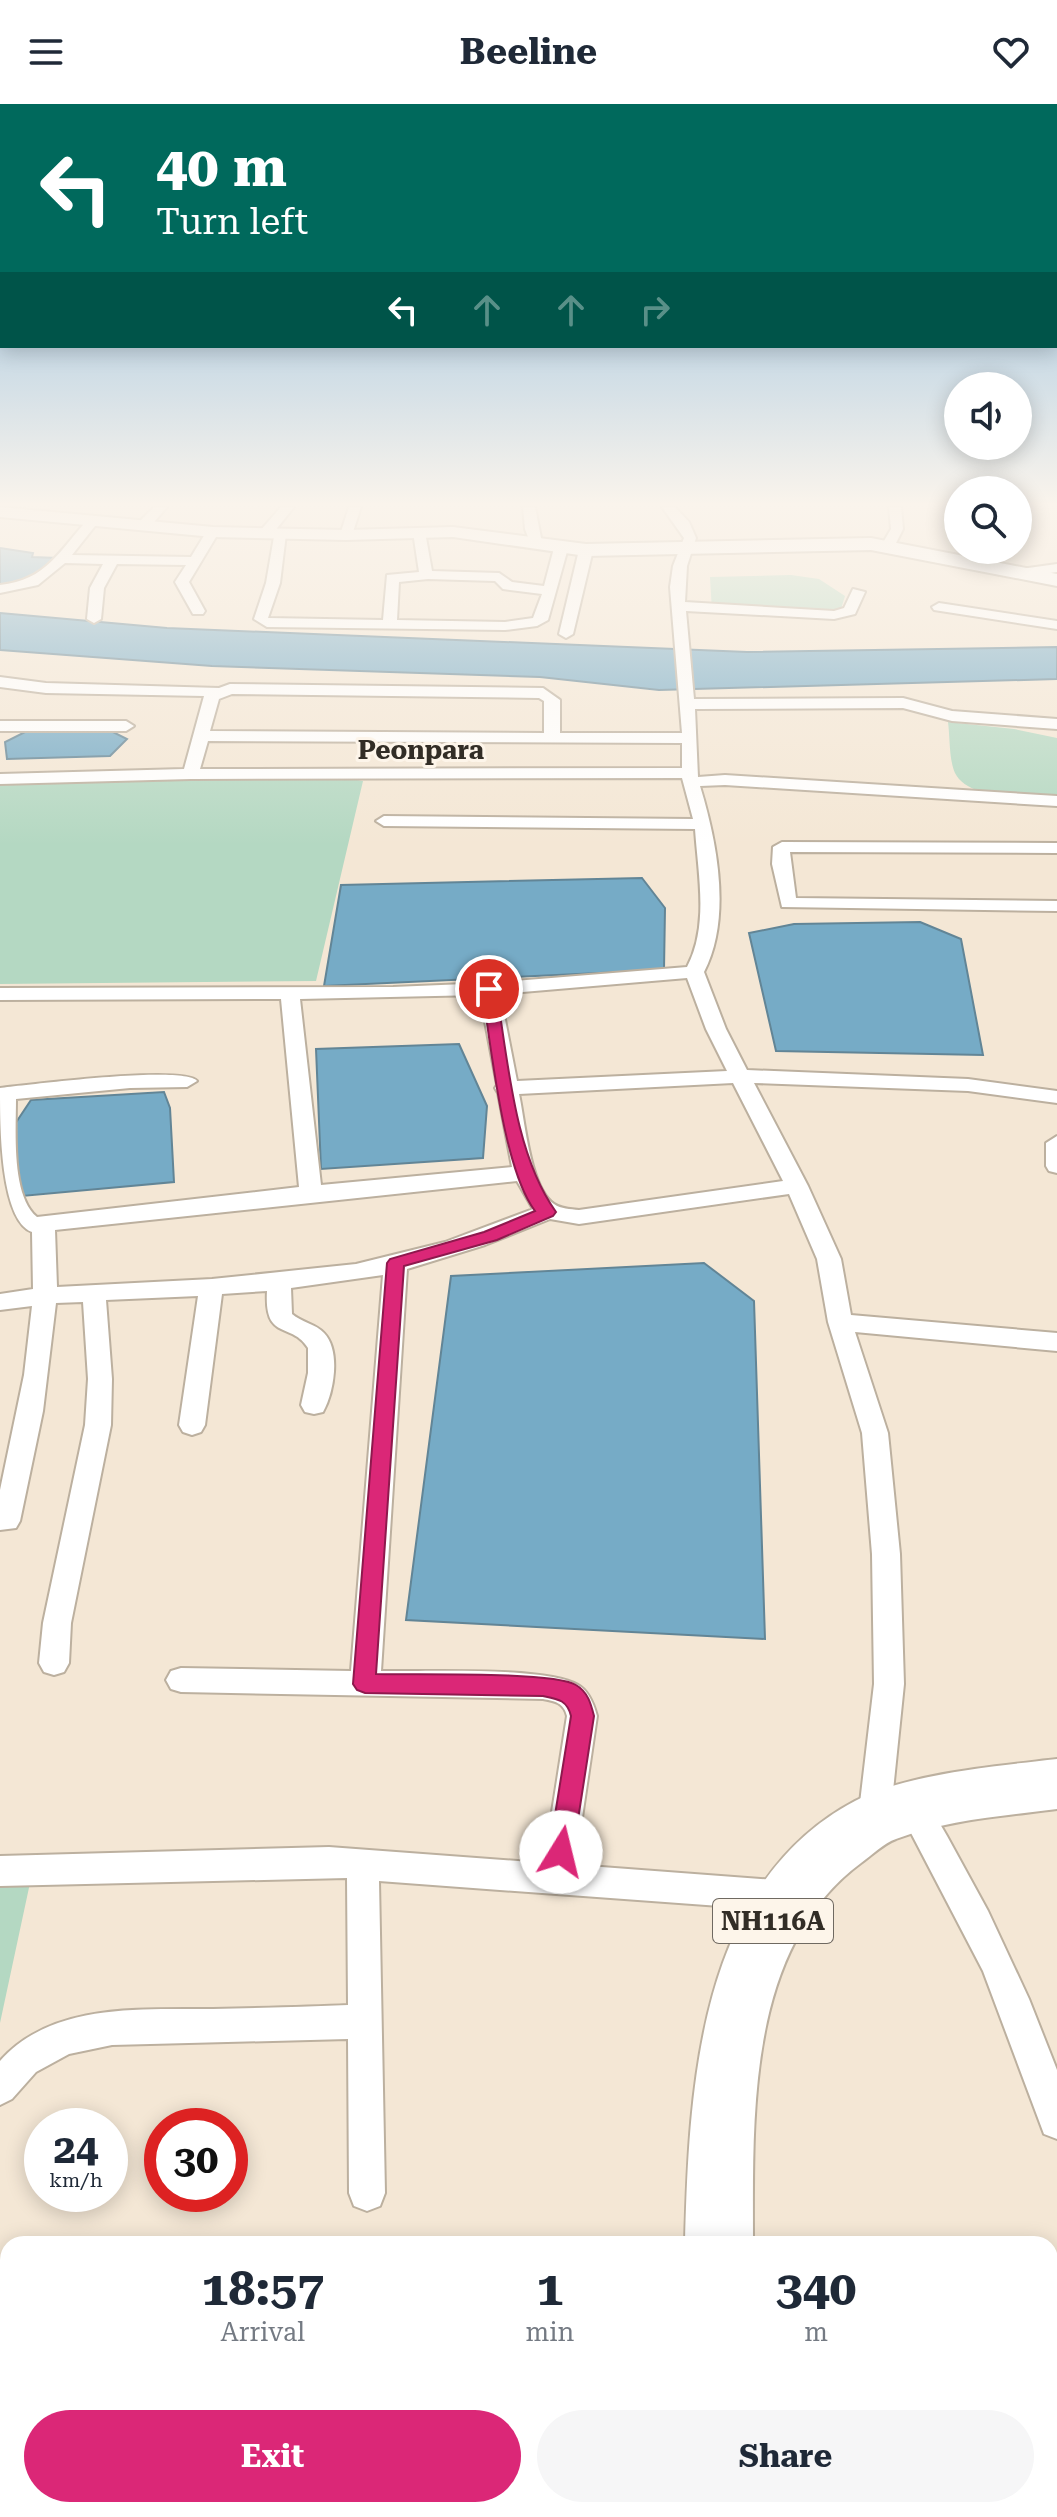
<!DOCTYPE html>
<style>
:root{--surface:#fff;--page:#f6f6f7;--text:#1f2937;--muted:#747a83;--accent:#db2777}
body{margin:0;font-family:"Roboto Serif",serif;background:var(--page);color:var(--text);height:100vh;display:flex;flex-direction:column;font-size:30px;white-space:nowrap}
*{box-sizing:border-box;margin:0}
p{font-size:26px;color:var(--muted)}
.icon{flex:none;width:44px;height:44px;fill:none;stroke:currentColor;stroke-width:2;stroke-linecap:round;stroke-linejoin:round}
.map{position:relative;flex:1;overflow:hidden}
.sheet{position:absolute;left:0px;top:2132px;width:1058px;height:282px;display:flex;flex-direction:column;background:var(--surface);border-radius:24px 24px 0 0;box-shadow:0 4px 20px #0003}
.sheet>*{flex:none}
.banner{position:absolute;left:0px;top:0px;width:1058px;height:244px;box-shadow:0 4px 20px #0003;background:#00695c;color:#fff;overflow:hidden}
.fabs{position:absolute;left:944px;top:268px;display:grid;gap:16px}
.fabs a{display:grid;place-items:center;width:88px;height:88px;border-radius:50%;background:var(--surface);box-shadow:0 4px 20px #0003;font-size:40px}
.speed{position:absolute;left:24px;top:2004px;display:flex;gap:16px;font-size:40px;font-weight:700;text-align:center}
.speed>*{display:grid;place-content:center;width:104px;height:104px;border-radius:50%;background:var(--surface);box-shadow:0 4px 20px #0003;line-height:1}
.speed small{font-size:20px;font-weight:400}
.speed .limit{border:12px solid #d22;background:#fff;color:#111}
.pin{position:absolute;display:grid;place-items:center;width:68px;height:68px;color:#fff;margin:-34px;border:4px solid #fff;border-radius:50%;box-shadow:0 2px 8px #0007}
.me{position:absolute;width:88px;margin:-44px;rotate:9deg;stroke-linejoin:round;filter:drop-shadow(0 0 6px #0008)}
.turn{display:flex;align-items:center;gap:28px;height:168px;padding:0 24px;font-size:36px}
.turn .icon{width:104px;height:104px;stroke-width:2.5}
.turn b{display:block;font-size:56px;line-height:68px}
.lanes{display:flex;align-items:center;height:76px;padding:0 24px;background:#0003;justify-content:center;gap:40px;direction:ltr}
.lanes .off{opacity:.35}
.eta{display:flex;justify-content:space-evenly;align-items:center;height:136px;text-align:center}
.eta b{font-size:48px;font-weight:700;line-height:56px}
.primary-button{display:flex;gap:16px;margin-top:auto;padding:16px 24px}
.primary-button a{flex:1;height:92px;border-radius:48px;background:var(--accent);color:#fff;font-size:32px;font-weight:700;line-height:92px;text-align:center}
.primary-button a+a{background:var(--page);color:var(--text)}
header{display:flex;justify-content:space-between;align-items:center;height:104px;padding:0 24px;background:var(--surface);font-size:36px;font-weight:700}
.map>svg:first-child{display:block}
.green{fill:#b4d8c2}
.water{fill:#76abc6;stroke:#628596;stroke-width:2}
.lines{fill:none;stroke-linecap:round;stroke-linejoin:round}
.street-casing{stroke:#bcb09f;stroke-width:4}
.secondary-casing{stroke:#bcb09f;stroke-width:4}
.highway-casing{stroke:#bcb09f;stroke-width:4}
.street{fill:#fff;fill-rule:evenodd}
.secondary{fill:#fff;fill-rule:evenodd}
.highway{fill:#fff;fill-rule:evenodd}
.route{fill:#db2777;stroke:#8e194d;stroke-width:2}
.labels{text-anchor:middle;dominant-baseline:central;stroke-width:6;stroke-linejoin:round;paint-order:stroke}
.far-neighbourhood-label{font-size:26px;font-weight:bold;fill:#322d26;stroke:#fdf5ea}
.shield{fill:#fdf5ea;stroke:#6f6961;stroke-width:2}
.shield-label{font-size:26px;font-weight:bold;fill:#322d26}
</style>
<header><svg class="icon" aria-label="menu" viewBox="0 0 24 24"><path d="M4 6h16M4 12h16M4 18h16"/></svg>Beeline<svg class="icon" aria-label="heart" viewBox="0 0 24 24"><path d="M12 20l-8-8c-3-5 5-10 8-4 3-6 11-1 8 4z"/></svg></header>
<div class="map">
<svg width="1057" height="2413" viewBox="0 0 1057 2413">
<rect width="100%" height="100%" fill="#f4e7d5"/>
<!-- green -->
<path class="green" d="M791,471L819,475L845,492L841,505L792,509L712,507L710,473Z
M948,618L1014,625L1057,634V697C1030,695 968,696 955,669C949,656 950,633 948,618Z
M330,671L363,677L316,877L0,880V676Z
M33,1765L0,1919V1767Z"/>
<!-- water -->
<path class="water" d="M0,444L33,449L32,453L56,454L31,473L0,484Z
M0,509L167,524L747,548L1057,543V575L659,586L540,573L212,562L0,546Z
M31,625L109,626L127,635L110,652L7,655L5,638Z
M642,774L665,804L664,866L324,882L341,781Z
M920,818L961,835L983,951L776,947L749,829L794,820Z
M459,940L487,1002L483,1054L321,1065L316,945Z
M164,988L170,1004L174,1078L22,1092L11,1026L31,996Z
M704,1159L754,1197L765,1535L406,1516L451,1172Z"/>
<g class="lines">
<!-- street casing -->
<g class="street-casing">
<path id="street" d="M154,403H167L148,425H138V419Z
M281,403H294L270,433H260V427Z
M349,403H361L352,431L346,435L340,431Z
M523,403H535L543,444L531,441L525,425Z
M662,403H675L689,418L696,434L687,462L685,498L834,507L844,504L853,485L865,488L855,510L834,515L686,507L694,595L903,594L952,607L1057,615V625L952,617L903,604L695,605L698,673L725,671L1057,692V702L725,681L700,682C717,738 732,814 704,868L726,925L747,966L968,975L1057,987V999L968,987L754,979L808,1082L841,1155L851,1211L1057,1229V1247L855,1228L888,1329L900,1450L904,1580L890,1716L885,1726L874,1730L863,1726L858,1716L874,1580L872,1450L862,1329L828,1218L817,1155L789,1090L579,1120L550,1115L485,1141L407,1165L381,1567C423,1568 547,1562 578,1581C589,1587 594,1601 597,1612L575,1761L787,1777L798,1781L803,1792L798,1803L787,1807L379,1777L385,2089L380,2102L367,2107L354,2102L349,2089L348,1935L112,1941L69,1950L36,1968L12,1995L0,2001V1957C52,1898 142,1906 213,1905C258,1904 303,1903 348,1901L347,1774L0,1782V1752L329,1743L544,1759L567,1612C564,1599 555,1597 543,1595L181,1588L171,1585L166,1576L171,1567L181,1564L351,1567L383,1171L291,1184L292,1210C301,1218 316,1220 324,1229C341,1247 334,1288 323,1308L314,1310L305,1308L301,1301L308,1269V1244C291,1217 264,1238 267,1187L222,1190L205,1321L201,1328L192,1331L183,1328L179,1321L198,1192L106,1196L112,1275L111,1321L71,1519L69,1559L64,1568L54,1571L44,1568L39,1559L43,1519L85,1321L88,1275L83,1198L56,1199L43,1307L20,1417L16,1424L0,1426V1386L24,1271L32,1202L0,1206V1190L33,1185L32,1128C0,1116 0,1021 0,984C29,981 184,961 197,977L187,983L130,984L16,995C16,1026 11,1092 37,1113L299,1083L281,895L0,896V884L393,883L489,879L687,863C709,822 698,770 695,725L384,722L376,717L384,712L693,715L682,674L191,675L0,680V670L184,665L204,592L46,589L0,583V573L46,579L219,584L230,580L543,584L560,596V629H682L670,483L673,462L684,434ZM232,590L539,594L544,597V629L210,627L219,595ZM208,637L682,639V664L200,665ZM687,874L706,925L727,967L517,977L500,890ZM480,891L497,981L495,984L498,989L512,1063L321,1081L300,895ZM733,979L783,1077L579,1106C570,1105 561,1105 554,1100C530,1084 525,1017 519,990ZM517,1077L533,1105L445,1138L356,1160L212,1175L57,1183L55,1126Z
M889,403H901L903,425L893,445L888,446L881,442L891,425Z
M93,413L99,417L72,451L191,453L208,425H218L219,428L189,478L205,507L203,510H193L175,478L186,461L117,460L104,484L101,515L94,519L87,515L90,484L103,460L65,459L38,481L0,489V481C47,476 59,447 89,414Z
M419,424L425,428L432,467L499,469L512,478L544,482L554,444L566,441L568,444L548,516L537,522L505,526L267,523L254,515L266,479L275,427L286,430L280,479L268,514L383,516L387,471L419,468L413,428ZM428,475L495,477L503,485L542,490L533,514L505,518L397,516L399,478Z
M586,442L593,446L573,530L566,534L559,530L579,446Z
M1057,460V468L1021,473L1014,469L1021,465Z
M939,499L1057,517V525L934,506L932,503Z
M0,617H126L134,622L126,627H0Z
M782,738L1057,739V749L790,748L796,794L1057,797V807L782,803L772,760L773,743Z
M1057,1032V1069L1049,1067L1046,1062V1039Z
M914,1690L925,1694L947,1732L988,1807L1029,1895L1057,1966V2035L1044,2030L983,1867L898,1704L903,1694Z
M1057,2159V2197L1050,2199V2161Z"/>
</g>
<!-- secondary casing -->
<g class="secondary-casing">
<path id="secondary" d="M0,403L213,423L346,426L453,423L586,440L871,434L1057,470V482L871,446L586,452L453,433L346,436L213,433L0,413Z"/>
</g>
<!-- highway casing -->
<g class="highway-casing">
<path id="highway" d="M1057,1655V1705C1004,1712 946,1716 896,1735C884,1739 872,1751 861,1759C746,1844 753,2012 753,2140H685C689,1985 698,1780 855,1697C909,1669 997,1662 1057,1655Z
M709,2406H785V2413H709Z"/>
</g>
<!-- street -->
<use href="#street" class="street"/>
<!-- secondary -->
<use href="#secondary" class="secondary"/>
<!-- highway -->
<use href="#highway" class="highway"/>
</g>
<!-- sky -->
<linearGradient id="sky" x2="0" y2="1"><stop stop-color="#7ab0da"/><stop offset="0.54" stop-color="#faf4ec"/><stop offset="1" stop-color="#faf4ec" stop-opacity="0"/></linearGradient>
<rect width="1057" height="741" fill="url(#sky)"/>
<!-- route -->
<path class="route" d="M489,881L496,885C508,955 514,1050 556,1108L553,1112L497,1136L404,1162L376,1570C411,1571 554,1567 576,1581C588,1588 591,1600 594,1612L573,1748L570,1756L561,1759L553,1756L549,1748L571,1612C567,1596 558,1595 543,1592L365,1589L357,1586L353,1580L387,1159L390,1155L484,1128L535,1107C503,1065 491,941 482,885Z"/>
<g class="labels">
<!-- far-neighbourhood labels -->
<g class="far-neighbourhood-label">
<text x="421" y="646">Peonpara</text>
</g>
<!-- shield labels -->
<rect class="shield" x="713" y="1795" width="120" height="44" rx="6"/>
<g class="shield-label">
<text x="773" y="1817">NH116A</text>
</g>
</g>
</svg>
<div class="fabs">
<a><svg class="icon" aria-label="sound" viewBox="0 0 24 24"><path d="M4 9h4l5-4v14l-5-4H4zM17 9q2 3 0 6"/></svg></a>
<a><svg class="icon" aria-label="search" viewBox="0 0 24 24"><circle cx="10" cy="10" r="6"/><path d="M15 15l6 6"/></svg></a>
</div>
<div class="speed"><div>24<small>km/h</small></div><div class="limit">30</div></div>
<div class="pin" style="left:489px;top:885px;background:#d93025"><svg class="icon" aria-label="arrive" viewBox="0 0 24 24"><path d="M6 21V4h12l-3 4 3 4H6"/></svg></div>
<svg class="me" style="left:561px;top:1748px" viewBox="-20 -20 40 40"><circle r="19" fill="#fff"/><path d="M0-13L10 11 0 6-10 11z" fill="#db2777"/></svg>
<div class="banner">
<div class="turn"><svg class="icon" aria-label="left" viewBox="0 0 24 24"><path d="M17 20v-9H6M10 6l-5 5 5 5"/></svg><div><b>40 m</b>Turn left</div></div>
<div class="lanes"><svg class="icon" aria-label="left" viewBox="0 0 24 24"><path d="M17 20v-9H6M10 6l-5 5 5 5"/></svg><svg class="icon off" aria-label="ahead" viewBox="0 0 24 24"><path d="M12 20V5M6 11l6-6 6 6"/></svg><svg class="icon off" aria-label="ahead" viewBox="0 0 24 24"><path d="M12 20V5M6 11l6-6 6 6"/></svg><svg class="icon off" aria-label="right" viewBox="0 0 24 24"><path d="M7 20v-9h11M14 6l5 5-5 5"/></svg></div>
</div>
<section class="sheet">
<div class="eta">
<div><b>18:57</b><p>Arrival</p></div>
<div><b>1</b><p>min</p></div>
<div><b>340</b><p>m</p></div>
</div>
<div class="primary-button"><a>Exit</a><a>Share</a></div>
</section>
</div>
